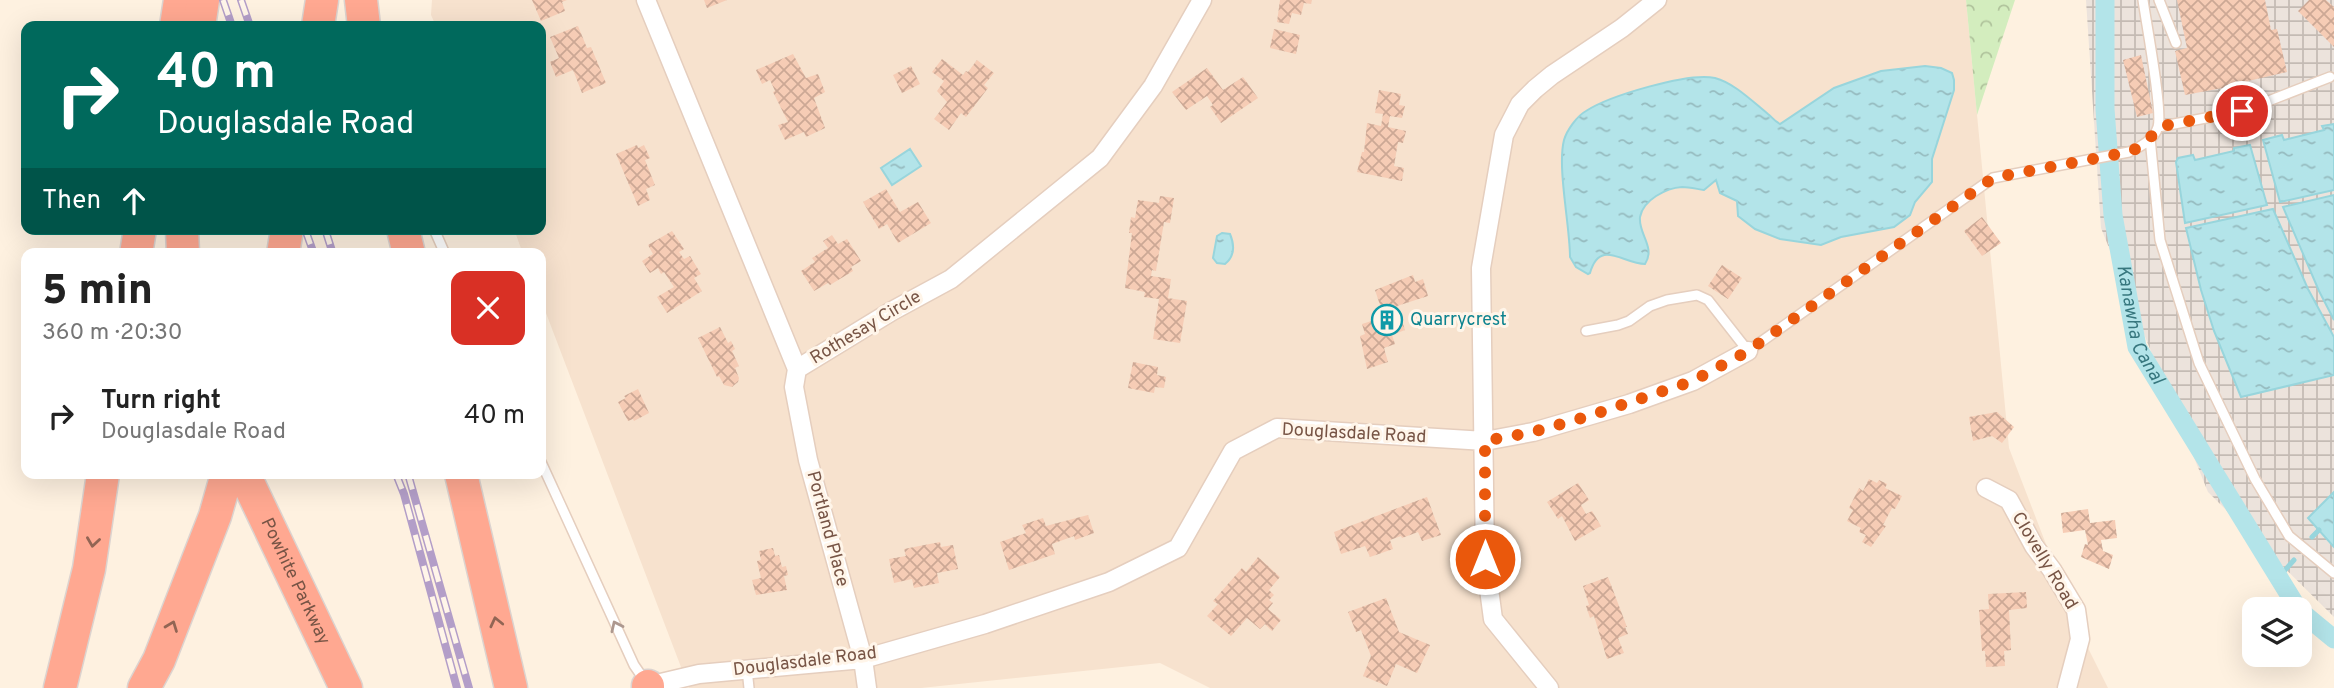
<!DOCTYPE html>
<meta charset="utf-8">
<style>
:root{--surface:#fff;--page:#f6f6f6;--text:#222;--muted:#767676}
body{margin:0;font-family:Overpass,sans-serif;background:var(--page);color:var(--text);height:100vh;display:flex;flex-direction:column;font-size:26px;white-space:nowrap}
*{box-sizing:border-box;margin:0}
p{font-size:23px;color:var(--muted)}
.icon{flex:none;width:38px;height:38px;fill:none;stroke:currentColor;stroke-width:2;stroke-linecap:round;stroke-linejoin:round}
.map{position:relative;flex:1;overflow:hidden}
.drawer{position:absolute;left:21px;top:248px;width:525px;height:231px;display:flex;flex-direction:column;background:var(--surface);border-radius:14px;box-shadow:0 7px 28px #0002}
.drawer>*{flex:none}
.banner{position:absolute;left:21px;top:21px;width:525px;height:214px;border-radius:14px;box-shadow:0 7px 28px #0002;background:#00695c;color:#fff;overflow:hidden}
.buttons{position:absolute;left:2242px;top:597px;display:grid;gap:14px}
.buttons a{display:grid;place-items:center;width:70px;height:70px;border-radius:14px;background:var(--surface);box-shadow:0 7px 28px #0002;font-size:35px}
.pin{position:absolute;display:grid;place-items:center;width:60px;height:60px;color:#fff;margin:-30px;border:4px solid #fff;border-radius:50%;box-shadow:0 2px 7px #0007}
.me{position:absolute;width:77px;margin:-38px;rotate:0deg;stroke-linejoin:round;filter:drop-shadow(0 0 5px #0008)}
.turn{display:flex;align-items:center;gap:24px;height:147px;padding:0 21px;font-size:32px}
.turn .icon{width:91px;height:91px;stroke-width:2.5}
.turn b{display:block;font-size:49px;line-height:60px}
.then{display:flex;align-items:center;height:66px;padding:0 21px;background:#0003;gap:14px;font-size:26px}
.round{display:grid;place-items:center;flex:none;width:74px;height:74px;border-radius:14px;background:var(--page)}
.head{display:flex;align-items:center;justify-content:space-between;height:119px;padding:0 21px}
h1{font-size:42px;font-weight:800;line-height:52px}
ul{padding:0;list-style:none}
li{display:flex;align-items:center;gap:21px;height:98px;padding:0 21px}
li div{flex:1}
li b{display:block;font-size:26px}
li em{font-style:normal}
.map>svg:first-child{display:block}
.residential{fill:#f7e2ce}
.industrial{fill:url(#industrial-grid)}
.forest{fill:url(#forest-crowns)}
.water{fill:url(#water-ripples);stroke:#98d5dc;stroke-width:2}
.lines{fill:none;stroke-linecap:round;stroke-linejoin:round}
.stream{stroke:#98d5dc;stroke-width:5}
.canal{stroke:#b3e4e9;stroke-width:19}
.building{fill:url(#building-cross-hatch)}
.lane-casing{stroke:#e5cebe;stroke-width:12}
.street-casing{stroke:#e5cebe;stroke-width:21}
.highway-casing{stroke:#dcd3cf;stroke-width:35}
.lane{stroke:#fff;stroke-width:9}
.street{stroke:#fff;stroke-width:18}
.highway{stroke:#ffa891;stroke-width:32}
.rail-casing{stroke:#b39ec8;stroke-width:8}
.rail{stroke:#fff5e9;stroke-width:5;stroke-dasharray:16;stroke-linecap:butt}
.oneway{stroke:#926554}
.oneway2{stroke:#ad988f}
.route{stroke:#ea580c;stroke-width:12;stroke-dasharray:0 21.6}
.labels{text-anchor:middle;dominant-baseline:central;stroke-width:6;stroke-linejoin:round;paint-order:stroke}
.culture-label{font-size:18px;fill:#0d838f;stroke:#fff5e9;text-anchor:start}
.street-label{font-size:18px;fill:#775445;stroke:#fff5e9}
.water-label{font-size:19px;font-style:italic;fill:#37777e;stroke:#fff5e9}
</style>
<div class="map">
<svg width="2334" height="688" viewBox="0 0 2334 688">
<defs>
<pattern id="industrial-grid" width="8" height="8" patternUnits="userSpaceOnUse" patternTransform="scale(1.75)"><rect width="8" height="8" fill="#ece3dc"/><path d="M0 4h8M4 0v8" fill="none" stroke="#c4bbb4"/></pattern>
<pattern id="forest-crowns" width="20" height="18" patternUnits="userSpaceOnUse" patternTransform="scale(1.75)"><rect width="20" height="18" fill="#d3edbe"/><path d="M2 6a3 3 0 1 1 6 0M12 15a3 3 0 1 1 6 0" fill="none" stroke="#b0c39c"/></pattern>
<pattern id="water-ripples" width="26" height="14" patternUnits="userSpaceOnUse" patternTransform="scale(1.75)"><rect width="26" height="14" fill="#b3e4e9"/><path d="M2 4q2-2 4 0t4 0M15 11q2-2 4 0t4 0" fill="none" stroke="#96bbbf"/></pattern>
<pattern id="building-cross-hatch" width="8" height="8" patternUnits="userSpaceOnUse" patternTransform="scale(1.75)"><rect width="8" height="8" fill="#f6ccb5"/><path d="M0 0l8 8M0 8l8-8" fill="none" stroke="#cca895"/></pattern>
</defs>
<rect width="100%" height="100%" fill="#fef1e0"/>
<!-- residential -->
<path class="residential" d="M432,0H1966L2009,448L2079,630L2108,688H1210L1160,663L921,688H689L541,300V254H523L514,229H541V26H436L431,15Z"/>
<!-- industrial -->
<path class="industrial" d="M2086,0H2334V617L2208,492L2101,228Z"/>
<!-- forest -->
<path class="forest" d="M1966,0H2015L1977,115Z"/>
<!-- water -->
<path class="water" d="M1925,66L1941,68L1952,73L1954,80V90L1932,159V182L1915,202L1910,215L1894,227L1841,237L1821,245L1780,239L1755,229L1738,216L1737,201L1720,193L1716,180L1704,190C1697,189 1689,187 1682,187C1666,188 1643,200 1640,217C1638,234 1656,247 1645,264C1623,264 1600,238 1590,273L1588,274L1576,267L1570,257C1570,226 1557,167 1564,140C1567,130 1577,116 1586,111C1609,96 1688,72 1715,78C1734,83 1752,101 1768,114C1772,117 1774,121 1780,124L1834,88L1881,71Z
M2334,124V190L2280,202L2263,140L2282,135L2284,140L2324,130L2322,126Z
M2250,145L2267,205L2185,223L2176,162L2178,158L2193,155L2195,160L2234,151V148Z
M910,149L921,166L892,185L881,168Z
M2334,195V320L2319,291L2283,207Z
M2273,209L2308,289L2334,337V375L2241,397L2214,331L2201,290L2186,228Z
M1222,233L1230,234C1235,246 1235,256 1225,264L1217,263L1213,258L1217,236Z
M2334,492V547L2308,518Z"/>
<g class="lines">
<!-- stream -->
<path class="stream" d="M2312,537L2319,530
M2278,578L2294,560"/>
<!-- canal -->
<g class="canal">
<path id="s1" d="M2105,0V109L2113,215L2137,347L2298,609"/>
<path d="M2300,611L2334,639"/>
</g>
</g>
<!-- building -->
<path class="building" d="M532,0H567L562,2L565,11L541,21Z
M704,0H727L707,8Z
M1280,0H1312L1311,4L1304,3L1301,15L1292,13L1289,24L1277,22Z
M2177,0H2265L2271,30L2277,29L2287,72L2248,81L2249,83L2185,95L2175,51L2187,48Z
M2309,0H2326L2334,7V47L2298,11Z
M578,26L587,48L591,47L606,83L582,93L573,70L556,77L550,62L559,58L550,37Z
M1274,29L1300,35L1296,54L1270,48Z
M793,54L806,78L818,74L825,92L814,98L825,128L806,137L804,132L785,140L778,125L788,122L773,92L775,91L770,80L762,84L756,70Z
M2141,55L2153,113L2137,117L2123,60Z
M942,59L963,75L966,71L968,72L977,60L994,73L984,85L988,88L966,117L961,113L949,130L934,119L947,102L937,91L944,81L932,72Z
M911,66L920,84L902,93L893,75Z
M1207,68L1223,90L1243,77L1258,98L1221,123L1210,107L1213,105L1207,96L1186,110L1172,92Z
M1379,90L1401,94L1399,105L1405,106L1402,118L1390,116L1388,127L1406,131L1403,143L1398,142L1394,166L1404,168L1402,181L1357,172L1362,152H1364L1367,123L1381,126L1383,114L1375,113Z
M637,145L638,148L644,145L650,158L645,160L655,185L646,189L650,200L638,206L616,154Z
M886,189L900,212L918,202L931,223L898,243L887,224L879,229L863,202Z
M1160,196L1174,198L1170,223L1164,222L1156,271L1152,270L1151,276L1171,279L1168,298L1187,301L1180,343L1153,339L1159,299L1144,297L1145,292L1125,288L1132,233H1129L1131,217L1135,218L1138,200L1159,203Z
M1982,217L2001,243L1982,256L1964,231Z
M672,231L684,249L679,252L684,259L690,256L701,274L694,278L702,291L667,313L657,297L674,287L664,272L661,274L658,268L650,273L642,261L653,254L648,245Z
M832,235L838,244L847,239L861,261L851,267L853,271L830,285L828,283L814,291L801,271L815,262L812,258L828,248L823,241Z
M1722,265L1742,278L1728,299L1708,286Z
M1413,275L1415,282L1423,279L1428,296L1397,306L1405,330L1392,335L1395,344L1384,348L1388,362L1367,369L1360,336L1365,334L1362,324L1384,317L1375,290Z
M720,327L728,343L731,341L735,349L732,351L739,366L735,368L739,378L738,382L732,387L724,385L719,376L717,377L698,338Z
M1133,362L1158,367L1157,375L1166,377L1164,388L1155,387L1154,393L1128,388Z
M638,389L649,413L634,421L633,419L628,421L618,402L626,398L624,396Z
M1997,412L2014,427L2002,443L1992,436L1973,441L1969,417Z
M1869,479L1877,483L1879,480L1887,484L1885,488L1902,496L1895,509L1892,508L1883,525L1886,526L1871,547L1862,542L1866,535L1859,532L1861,528L1847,521L1853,510L1849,508L1859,488L1863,491Z
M1578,483L1589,500L1581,505L1586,514L1592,511L1601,526L1575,541L1562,516L1558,519L1547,502Z
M1427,497L1441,535L1422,541L1418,532L1402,538L1401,536L1390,540L1393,549L1370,557L1365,546L1341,554L1334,532Z
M2088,509L2090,523L2115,520L2117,538L2101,540L2103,551L2113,555L2109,569L2081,557L2085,544L2088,545L2085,530L2063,533L2061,513Z
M1088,515L1094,533L1075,540L1074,536L1052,544L1055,554L1009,570L1000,542L1026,533L1022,525L1043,518L1046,526Z
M940,542L941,547L953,545L958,569L937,573L939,583L914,588L912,579L894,583L889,559L906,556L904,549Z
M773,548L775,556L779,555L782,567L786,566L788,575L784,576L787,590L756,595L752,580L761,578L757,561L761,560L759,551Z
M1258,557L1280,577L1269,590L1274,595L1269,600L1273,603L1268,609L1281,620L1272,631L1265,624L1260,629L1247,618L1231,636L1207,616L1218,604L1213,601L1242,568L1246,572Z
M1608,577L1627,627H1625L1628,634L1618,638L1624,653L1607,659L1594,616L1590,618L1586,606L1589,605L1583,586Z
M2026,592L2027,608L2009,610L2011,650L2004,651L2005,666L1986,667L1985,651H1982L1979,610L1989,609L1988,594Z
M1386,598L1399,632L1430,645L1417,673L1396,664L1387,686L1363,676L1371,656L1361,630L1356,632L1348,612Z"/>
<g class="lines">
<!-- lane casing -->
<g class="lane-casing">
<path id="lane" d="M2159,0L2176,43
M2158,127L2243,111L2330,77
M2150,138L2160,240L2199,363L2255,479L2289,536L2334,573
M434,229L445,254
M1586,331L1618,325L1629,321L1650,306L1667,300L1697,295L1708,300L1748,351L1993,178L2129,152C2140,147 2154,140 2158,127C2163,111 2146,22 2143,0
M541,462L634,665L645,681
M747,669L749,688"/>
</g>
<!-- street casing -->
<g class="street-casing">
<path id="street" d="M646,0L797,369
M797,369L892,311L951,279L1100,158L1153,86L1202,0
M797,369L794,387L808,460L863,659L867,688
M1986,488L2009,500L2034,546L2052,570L2076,610L2080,639L2067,688
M648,686L699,674L863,659L985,624L1109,582L1178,548L1233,451L1277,428L1485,441L1533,432L1629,404L1693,381L1748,351
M1549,688L1493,619L1485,559L1481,268L1504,135L1520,104L1535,89L1552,75L1622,28L1657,0"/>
</g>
<!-- highway casing -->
<g class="highway-casing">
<g id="highway">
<path d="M361,0L364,26"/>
<path d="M176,26L180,0"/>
<path d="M199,26L203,0"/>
<path d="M318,26L322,0"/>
<path d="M182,229L183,254"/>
<path d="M403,229L409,254"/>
<path d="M136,254L140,229"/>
<path d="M283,254L287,229"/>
<path id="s2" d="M244,474L346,688"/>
<path d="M461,474L511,688"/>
<path d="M648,686V688"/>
<path d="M60,688L89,569L103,474"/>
<path d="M144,688L159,660L215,516L227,474"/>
</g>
</g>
<!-- lane -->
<use href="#lane" class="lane"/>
<!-- street -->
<use href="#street" class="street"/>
<!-- highway -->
<use href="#highway" class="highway"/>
<!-- rail casing -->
<g class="rail-casing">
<path id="rail" d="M223,0L232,26
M241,0L250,26
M305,229L314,254
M325,229L333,254
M396,474L404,494L457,688
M408,474L469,688"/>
</g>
<!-- rail -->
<use href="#rail" class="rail"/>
</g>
<!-- one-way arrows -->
<defs><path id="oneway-chevron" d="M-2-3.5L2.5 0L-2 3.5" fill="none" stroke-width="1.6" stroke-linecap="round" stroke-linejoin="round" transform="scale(1.75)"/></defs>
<g class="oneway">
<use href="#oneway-chevron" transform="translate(93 542) rotate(98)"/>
<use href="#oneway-chevron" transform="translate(496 622) rotate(-103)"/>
<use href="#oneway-chevron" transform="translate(172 626) rotate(-69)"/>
</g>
<use class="oneway2" href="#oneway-chevron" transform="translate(616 626) rotate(-115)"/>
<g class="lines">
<!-- route -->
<path class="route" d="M1485,559V441L1533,432L1589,416L1693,381L1748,351L1993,178L2129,152L2146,144L2158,127L2242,111"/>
</g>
<!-- icons -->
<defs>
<g id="building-ring" transform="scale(1.575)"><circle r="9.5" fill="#fff5e9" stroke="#0f9aa8" stroke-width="1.5"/><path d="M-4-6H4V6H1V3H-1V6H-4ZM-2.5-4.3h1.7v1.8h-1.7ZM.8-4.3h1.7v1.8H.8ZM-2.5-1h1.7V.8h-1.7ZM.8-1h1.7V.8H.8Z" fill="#0f9aa8"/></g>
</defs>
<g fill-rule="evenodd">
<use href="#building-ring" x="1387" y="320"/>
</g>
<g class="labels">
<!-- culture labels -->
<g class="culture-label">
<text x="1410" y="320">Quarrycrest</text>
</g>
<!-- street labels -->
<g class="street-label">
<text transform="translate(866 328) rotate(-31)">Rothesay Circle</text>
<text transform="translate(1354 434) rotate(3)">Douglasdale Road</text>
<text transform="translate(827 529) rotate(75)">Portland Place</text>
<text transform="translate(2044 561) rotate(59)">Clovelly Road</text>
<text stroke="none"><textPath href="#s2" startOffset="119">Powhite Parkway</textPath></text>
<text transform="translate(805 662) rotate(-7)">Douglasdale Road</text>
</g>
<!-- water labels -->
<g class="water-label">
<text stroke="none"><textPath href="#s1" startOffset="329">Kanawha Canal</textPath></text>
</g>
</g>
</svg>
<div class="buttons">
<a><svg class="icon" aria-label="layers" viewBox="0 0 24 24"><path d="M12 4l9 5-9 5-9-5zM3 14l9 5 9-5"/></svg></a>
</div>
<div class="pin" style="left:2242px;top:111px;background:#d93025"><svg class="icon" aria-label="arrive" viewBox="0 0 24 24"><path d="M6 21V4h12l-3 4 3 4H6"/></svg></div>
<svg class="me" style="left:1485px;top:559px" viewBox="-20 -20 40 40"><circle r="17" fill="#ea580c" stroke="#fff" stroke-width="3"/><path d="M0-11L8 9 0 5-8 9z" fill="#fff"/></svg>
<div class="banner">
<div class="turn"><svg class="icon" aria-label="right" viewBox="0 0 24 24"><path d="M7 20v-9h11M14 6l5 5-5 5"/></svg><div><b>40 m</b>Douglasdale Road</div></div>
<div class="then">Then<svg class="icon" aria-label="ahead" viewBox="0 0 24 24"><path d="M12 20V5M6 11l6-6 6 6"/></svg></div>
</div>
<section class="drawer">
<div class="head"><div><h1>5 min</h1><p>360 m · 20:30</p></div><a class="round" style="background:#d93025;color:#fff"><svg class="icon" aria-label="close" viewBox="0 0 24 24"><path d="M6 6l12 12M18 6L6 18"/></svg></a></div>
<ul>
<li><svg class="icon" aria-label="right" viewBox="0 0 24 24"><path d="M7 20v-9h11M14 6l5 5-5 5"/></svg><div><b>Turn right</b><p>Douglasdale Road</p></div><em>40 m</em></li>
</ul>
</section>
</div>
